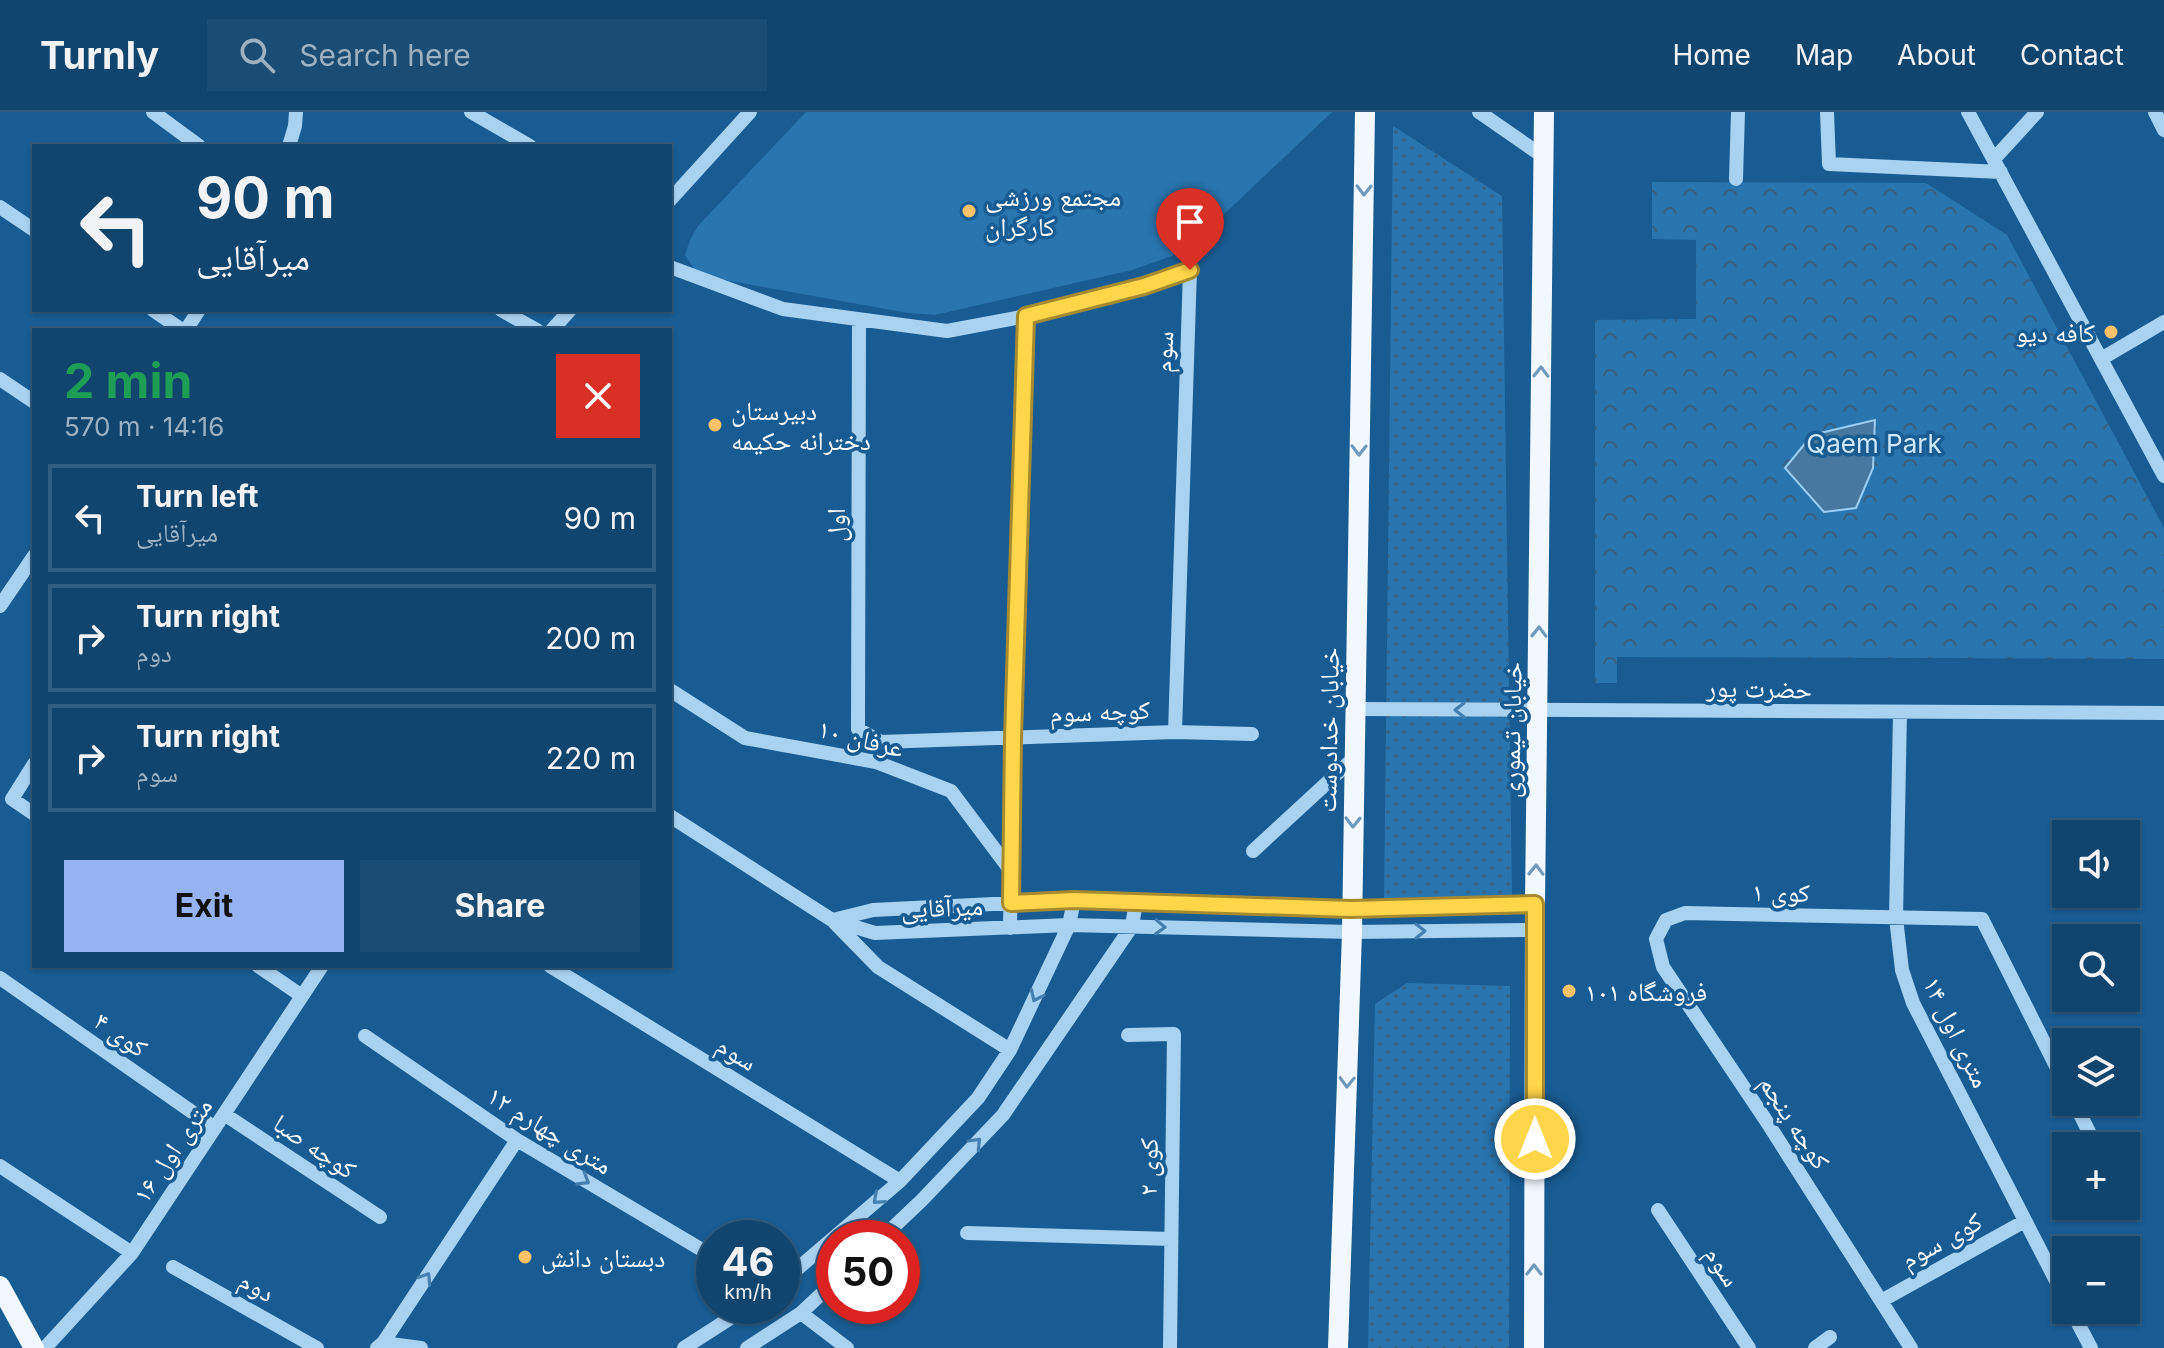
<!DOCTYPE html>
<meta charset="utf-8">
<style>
:root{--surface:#12456e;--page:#1b4c73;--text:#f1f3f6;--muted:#9cb1c2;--line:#315d81;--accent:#95b2f1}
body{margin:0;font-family:Inter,"Noto Naskh Arabic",sans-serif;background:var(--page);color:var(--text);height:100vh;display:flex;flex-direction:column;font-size:30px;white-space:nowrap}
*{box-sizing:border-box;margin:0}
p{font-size:26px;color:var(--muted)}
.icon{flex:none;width:44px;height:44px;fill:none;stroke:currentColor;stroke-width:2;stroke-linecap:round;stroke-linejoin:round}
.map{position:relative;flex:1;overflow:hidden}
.sheet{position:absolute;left:32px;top:216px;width:640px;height:640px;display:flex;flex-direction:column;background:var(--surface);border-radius:0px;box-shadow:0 2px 6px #0004,0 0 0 2px var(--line)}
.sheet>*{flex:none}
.hud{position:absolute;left:32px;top:32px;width:640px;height:168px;border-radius:0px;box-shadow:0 2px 6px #0004,0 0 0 2px var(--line);background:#12456e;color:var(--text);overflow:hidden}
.fabs{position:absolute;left:2052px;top:708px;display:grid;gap:16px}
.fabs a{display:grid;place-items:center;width:88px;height:88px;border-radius:0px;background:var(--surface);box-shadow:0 2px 6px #0004,0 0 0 2px var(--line);font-size:40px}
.speed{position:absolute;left:696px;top:1108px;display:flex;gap:16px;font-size:40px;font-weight:700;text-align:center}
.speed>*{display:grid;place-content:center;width:104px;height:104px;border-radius:50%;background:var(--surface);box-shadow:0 2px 6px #0004,0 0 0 2px var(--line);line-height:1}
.speed small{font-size:20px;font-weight:400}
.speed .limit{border:12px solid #d22;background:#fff;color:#111}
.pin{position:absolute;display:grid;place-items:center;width:68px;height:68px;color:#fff;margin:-82px -34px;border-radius:50% 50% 50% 0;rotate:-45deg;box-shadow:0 0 8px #0007}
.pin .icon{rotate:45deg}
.me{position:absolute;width:88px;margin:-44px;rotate:0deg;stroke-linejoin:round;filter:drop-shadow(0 0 6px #0008)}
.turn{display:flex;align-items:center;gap:28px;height:168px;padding:0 32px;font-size:36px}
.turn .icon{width:104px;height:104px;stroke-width:2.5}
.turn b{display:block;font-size:56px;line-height:68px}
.round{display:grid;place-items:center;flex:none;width:84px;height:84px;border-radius:0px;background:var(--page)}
.overview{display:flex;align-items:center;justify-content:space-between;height:136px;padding:0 32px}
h1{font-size:48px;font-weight:700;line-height:60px;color:#1e9e55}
.action{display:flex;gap:16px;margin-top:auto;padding:16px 32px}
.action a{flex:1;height:92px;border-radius:0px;background:var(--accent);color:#111;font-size:32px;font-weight:700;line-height:92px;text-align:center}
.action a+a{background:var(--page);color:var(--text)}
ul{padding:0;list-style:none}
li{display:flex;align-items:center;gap:24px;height:108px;margin:0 16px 12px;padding:0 16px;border:4px solid var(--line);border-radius:0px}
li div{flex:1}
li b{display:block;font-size:30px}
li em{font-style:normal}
header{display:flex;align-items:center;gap:48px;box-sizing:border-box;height:112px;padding:0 40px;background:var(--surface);border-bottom:2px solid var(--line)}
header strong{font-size:38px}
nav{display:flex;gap:44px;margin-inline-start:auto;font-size:28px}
.search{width:560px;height:72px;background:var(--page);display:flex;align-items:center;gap:20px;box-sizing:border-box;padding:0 28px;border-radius:0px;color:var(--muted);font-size:30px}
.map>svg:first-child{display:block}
.grass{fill:url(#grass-dots)}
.park{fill:url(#park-crowns)}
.pitch{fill:#2875b0}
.water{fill:#48779f;stroke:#9bcef2;stroke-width:2}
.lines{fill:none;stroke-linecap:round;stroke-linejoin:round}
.minor{stroke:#a9d1f0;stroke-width:14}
.major{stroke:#f2f8ff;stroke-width:20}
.oneway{stroke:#6f9abe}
.oneway2{stroke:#447faf}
.route-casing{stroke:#a68a30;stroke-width:20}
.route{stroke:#ffd54a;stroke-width:14}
.poi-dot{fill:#ffc268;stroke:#185c93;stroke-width:3}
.labels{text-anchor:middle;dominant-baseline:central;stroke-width:7;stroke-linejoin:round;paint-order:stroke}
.poi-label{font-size:26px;fill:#fff;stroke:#185c93;text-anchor:start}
.street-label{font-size:26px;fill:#fff;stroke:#185c93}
.park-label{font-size:26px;fill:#cfe8fb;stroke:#185c93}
</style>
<header>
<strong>Turnly</strong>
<div class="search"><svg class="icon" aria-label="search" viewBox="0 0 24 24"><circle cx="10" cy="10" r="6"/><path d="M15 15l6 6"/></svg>Search here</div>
<nav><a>Home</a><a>Map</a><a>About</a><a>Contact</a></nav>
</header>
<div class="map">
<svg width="2164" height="1236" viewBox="0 0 2164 1236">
<defs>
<pattern id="grass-dots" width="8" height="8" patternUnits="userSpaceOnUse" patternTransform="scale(2)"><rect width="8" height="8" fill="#2875b0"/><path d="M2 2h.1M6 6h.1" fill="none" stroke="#3a607e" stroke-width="1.8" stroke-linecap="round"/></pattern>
<pattern id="park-crowns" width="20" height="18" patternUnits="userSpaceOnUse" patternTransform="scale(2)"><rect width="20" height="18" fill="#2875b0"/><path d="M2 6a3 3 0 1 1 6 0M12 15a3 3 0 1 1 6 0" fill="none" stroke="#3a607e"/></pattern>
</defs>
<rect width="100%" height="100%" fill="#185c93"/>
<!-- grass -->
<path class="grass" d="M1393,14L1502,84L1512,783L1384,787Z
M1407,871L1510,874L1509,1236H1368L1375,892Z"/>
<!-- park -->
<path class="park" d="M1652,70L1926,71L2007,123L2164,416V547L1617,545V571H1595V208L1696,207V128L1652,127Z"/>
<!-- pitch -->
<path class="pitch" d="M806,0H1332L1200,125L1172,144L1132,158L935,203L908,201L730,169L696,160L685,143L690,128L698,114Z"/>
<!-- water -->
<path class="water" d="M1875,308L1873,356L1856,396L1824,400L1785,356L1812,323Z"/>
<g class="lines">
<!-- minor -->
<path class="minor" d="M153,0L199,34
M471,0L530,34
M1479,0L1544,45
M1827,0L1829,52L2001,60
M1968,0L2164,364
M2155,0L2164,18
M289,34L295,14L296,0
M1994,47L2037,0
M1736,67L1738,0
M670,88L750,0
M0,95L34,118
M670,155L783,197L947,219L1026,204L1144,174L1190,158L1175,620
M153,198L182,218
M501,198L537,218
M859,209L858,617L881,630L1175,620L1252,622
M186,218L199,198
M552,218L570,198
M2101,247L2164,210
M0,267L34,290
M0,494L34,444
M670,578L745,626L876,650L951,679L1011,759
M1354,597L2164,601
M1900,601L1896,806L1902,858L1913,891L2066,1188
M34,652L12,687L34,702
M670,704L832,808L875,821L1069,813L1352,820L1535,818
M1253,739L1354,646
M833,808L873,798L1074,788L1351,797L1535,792
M835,811L878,855L1010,938
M1010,816L1013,626L1026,204
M258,854L302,884
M550,854L900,1069
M0,866L215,1016
M1128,923L1174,922L1170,1236
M365,924L517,1028L714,1145
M2074,990L2096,1034
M224,1002L380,1105
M0,1054L132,1141
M1658,1098L1749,1236
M967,1121L1171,1127
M882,1126L922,1088L1003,1003L1132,814L1136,790
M173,1155L317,1236
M782,1170L900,1069L978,986L1010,938L1069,813L1074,788
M1881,1189L2025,1109
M2071,1198L2091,1236
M801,1201L847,1236
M383,1231L421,1236
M45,1236L132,1141L322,854
M377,1236L383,1231L517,1028
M684,1236L749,1194
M747,1236L801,1201L834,1170
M1815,1236L1830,1225
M1911,1236L1765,1007L1663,855L1656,827L1666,808L1685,801L1982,807L2066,974"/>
<!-- major -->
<path class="major" d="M0,1174L34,1236
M1338,1236L1352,820L1365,0
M1534,1236L1535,792L1544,0"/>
</g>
<!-- one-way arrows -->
<defs><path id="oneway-chevron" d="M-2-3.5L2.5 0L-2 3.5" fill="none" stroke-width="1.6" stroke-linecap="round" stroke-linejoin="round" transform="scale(2)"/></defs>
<g class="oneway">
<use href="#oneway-chevron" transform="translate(1364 78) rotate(91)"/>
<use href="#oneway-chevron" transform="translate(1541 260) rotate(-89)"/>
<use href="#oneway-chevron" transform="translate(1359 338) rotate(91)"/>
<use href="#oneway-chevron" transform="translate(1539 520) rotate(-89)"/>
<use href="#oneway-chevron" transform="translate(1353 710) rotate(91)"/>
<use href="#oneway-chevron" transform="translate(1536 758) rotate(-89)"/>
<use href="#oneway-chevron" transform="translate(1347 970) rotate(92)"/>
<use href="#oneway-chevron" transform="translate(1534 1158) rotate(-90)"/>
</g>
<g class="oneway2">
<use href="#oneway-chevron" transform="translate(1460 598) rotate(-180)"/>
<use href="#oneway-chevron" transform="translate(1160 815) rotate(2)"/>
<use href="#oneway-chevron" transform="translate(1420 819) rotate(-1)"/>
<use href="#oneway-chevron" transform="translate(1036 884) rotate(115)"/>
<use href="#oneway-chevron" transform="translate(976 1031) rotate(-46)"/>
<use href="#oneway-chevron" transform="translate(584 1068) rotate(31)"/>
<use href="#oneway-chevron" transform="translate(878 1087) rotate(139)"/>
<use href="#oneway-chevron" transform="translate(426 1166) rotate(-57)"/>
</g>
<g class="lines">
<!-- route casing -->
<g class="route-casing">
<path id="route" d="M1190,158L1144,174L1026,204L1013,626L1011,791L1074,788L1351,797L1535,792V1027"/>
</g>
<!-- route -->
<use href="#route" class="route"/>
</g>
<!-- markers -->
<g class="poi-dot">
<circle cx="969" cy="99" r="8"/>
<circle cx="2111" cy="220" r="8"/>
<circle cx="715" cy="313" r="8"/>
<circle cx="1569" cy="879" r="8"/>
<circle cx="525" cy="1145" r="8"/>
</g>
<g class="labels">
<!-- poi labels -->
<g class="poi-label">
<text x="985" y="84">مجتمع ورزشی<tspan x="985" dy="30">کارگران</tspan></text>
<text x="2095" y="220" text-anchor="end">کافه دیو</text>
<text x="731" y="298">دبیرستان<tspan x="731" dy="30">دخترانه حکیمه</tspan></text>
<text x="1585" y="879">فروشگاه ۱۰۱</text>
<text x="541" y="1145">دبستان دانش</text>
</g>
<!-- street labels -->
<g class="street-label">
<text transform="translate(1163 240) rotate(-88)">سوم</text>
<text transform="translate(835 413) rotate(-90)">اول</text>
<text transform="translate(1759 576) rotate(1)">حضرت پور</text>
<text transform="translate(1100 599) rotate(-2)">کوچه سوم</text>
<text transform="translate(1328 618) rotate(-89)">خیابان خدادوست</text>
<text transform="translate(1511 618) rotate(-89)">خیابان تیموری</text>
<text transform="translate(861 626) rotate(14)">عرفان ۱۰</text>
<text transform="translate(1781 780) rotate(1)">کوی ۱</text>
<text transform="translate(942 795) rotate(-2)">میرآقایی</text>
<text transform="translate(1957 920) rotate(64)">۱۴ متری اول</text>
<text transform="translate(121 922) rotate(35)">کوی ۴</text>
<text transform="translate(737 941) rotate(32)">سوم</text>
<text transform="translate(1795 1010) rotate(57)">کوچه پنجم</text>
<text transform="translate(550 1018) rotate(32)">۱۲ متری چهارم</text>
<text transform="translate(315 1034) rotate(34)">کوچه صبا</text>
<text transform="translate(172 1038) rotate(-56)">۱۶ متری اول</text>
<text transform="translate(1148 1055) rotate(-89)">کوی ۲</text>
<text transform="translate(1941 1128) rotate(-29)">کوی سوم</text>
<text transform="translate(1723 1154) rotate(57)">سوم</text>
<text transform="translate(257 1174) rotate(29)">دوم</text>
</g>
<!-- park labels -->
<g class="park-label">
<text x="1874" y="331">Qaem Park</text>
</g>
</g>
</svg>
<div class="fabs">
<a><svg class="icon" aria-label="sound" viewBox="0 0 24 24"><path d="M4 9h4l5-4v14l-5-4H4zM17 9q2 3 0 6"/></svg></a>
<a><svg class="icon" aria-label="search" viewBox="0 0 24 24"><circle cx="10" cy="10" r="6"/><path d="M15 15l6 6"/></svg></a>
<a><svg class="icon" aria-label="layers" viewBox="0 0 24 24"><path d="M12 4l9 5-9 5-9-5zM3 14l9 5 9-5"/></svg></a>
<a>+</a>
<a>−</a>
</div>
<div class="speed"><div>46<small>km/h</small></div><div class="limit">50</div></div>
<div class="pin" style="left:1190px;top:158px;background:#d93025"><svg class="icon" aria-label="arrive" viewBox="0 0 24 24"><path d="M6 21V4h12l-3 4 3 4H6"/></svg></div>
<svg class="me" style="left:1535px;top:1027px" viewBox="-20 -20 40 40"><circle r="17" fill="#ffd54a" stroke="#fff" stroke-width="3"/><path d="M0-11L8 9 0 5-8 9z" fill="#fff"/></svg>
<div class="hud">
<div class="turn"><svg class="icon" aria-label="left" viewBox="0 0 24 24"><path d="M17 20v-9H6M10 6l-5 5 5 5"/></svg><div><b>90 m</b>میرآقایی</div></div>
</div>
<section class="sheet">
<div class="overview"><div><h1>2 min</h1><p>570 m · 14:16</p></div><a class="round" style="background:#d93025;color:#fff"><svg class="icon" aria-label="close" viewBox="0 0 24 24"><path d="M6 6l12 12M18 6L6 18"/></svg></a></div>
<ul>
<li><svg class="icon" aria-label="left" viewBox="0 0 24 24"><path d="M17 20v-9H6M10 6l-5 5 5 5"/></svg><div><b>Turn left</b><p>میرآقایی</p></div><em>90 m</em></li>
<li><svg class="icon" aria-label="right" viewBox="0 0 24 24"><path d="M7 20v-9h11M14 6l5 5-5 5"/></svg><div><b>Turn right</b><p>دوم</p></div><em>200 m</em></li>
<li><svg class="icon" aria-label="right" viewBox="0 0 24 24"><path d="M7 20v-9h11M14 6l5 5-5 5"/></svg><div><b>Turn right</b><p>سوم</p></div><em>220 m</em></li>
</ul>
<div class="action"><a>Exit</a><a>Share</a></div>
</section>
</div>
